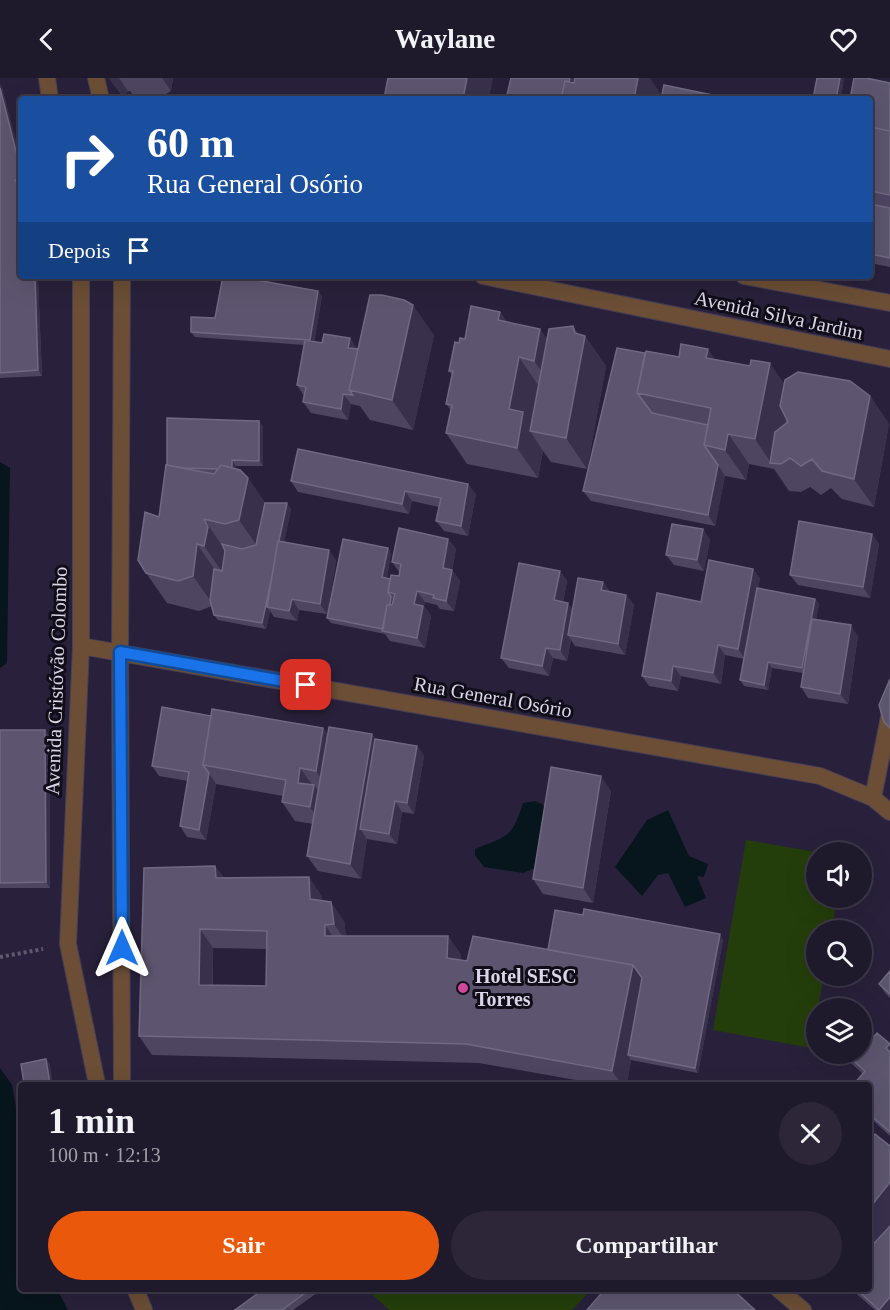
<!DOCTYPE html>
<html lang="pt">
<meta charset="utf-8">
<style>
:root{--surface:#1f192c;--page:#2c2638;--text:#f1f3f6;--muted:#a1a0a9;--line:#3c3848;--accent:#ea580c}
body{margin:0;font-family:Georgia,serif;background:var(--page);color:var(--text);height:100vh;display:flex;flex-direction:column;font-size:22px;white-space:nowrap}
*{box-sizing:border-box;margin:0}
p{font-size:20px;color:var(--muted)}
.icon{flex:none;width:33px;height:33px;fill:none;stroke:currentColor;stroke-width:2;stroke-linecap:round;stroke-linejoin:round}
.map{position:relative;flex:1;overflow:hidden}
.sheet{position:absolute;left:18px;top:1004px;width:854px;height:210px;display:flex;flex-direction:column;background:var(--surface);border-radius:6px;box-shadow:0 6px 24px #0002,0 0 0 2px var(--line)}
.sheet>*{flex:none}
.banner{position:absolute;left:18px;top:18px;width:855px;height:183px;border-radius:6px;box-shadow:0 6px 24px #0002,0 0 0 2px var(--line);background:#1a4fa0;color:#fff;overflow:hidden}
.tools{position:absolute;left:806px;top:764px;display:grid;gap:12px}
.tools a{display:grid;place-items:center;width:66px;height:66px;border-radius:50%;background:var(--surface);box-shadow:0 6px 24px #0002,0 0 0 2px var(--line);font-size:30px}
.pin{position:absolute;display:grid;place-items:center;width:51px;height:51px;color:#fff;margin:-26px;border-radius:12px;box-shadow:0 3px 9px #0006}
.me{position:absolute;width:66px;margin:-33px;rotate:0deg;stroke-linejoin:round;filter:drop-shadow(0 0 4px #0008)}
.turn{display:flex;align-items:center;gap:21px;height:126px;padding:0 30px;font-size:27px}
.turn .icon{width:78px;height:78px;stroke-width:2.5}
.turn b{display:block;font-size:42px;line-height:51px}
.then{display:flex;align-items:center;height:57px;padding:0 30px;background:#0003;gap:12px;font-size:22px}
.round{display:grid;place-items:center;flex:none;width:63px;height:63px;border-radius:32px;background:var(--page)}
.headline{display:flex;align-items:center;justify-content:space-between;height:102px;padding:0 30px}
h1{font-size:36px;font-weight:600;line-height:45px}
.button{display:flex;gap:12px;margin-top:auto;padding:12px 30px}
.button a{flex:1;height:69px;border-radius:36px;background:var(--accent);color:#fff;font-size:24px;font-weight:600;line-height:69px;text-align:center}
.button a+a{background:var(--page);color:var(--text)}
header{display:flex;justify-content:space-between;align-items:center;height:78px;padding:0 30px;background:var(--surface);font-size:27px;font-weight:600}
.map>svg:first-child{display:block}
.green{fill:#243e0b}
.water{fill:#07151c}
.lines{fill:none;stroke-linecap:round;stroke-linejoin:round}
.minor-casing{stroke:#453e57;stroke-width:18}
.tertiary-casing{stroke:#453e57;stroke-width:18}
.path{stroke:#605970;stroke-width:4;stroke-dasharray:3 3;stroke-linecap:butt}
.minor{stroke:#6b4e35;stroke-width:16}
.tertiary{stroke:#6b4e35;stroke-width:16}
.wall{fill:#4e4661;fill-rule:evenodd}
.shaded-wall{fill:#39314c}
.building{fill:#5d556f;stroke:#706982;stroke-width:1.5;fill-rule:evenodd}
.route-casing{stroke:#114b97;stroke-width:15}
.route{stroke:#1a73e8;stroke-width:10}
.hotel-dot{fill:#d1479c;stroke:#100d18;stroke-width:2}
.labels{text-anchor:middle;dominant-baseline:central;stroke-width:6;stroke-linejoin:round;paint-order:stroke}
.street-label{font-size:20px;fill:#dad5e7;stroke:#100d18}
.poi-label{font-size:20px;font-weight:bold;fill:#dad5e7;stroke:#100d18;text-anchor:start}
</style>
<header><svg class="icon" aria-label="back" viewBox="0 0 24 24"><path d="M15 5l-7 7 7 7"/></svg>Waylane<svg class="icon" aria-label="heart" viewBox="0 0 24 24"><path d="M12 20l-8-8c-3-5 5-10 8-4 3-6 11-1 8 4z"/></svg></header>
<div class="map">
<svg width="890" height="1232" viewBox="0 0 890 1232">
<rect width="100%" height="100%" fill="#29213b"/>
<!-- green -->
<path class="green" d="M746,762L816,774V819H837L832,852H816V897H824L818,930H816V943L811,970L713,952Z
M366,1211H592L572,1232H389Z"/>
<!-- water -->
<path class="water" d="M0,384L10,390L7,585L0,590Z
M535,723L542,726L545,731L535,790L523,795L484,789L475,777V771C508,758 512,760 523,725Z
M668,732L689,778L708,786L704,799L697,798L706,820L685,829L668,795L658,797L642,818L615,789L647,742Z
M0,990L12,1007L21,1057V1210L57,1211L68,1232H0Z"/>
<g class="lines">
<!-- minor casing -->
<g class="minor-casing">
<path id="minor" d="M81,198V568L68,866L97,1006
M122,198L120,574L122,1006
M81,568L820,698L873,720L890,734
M873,720L890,634
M135,1210L144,1232
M777,1210L803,1232"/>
</g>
<!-- tertiary casing -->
<g class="tertiary-casing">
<path id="tertiary" d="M47,0L50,21
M96,0L101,21
M483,198L890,281
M744,198L890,225"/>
</g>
<!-- path -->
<path class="path" d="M0,879L43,871"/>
<!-- minor -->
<use href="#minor" class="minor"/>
<!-- tertiary -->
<use href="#tertiary" class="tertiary"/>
</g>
<!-- wall -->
<path class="wall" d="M109,0H173L171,13L157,21H136L130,13H128L123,19Z
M854,0H869L890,5V130L870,126V21Z
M0,6L2,10L21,83V106L19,107L21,198H35L38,202L42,298L0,300Z
M870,126L890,130V189L870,185Z
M322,218L314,264L322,265L350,260L357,271L434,257L413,352L370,342L360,328L351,326L348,342L311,335L303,324L304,318L297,307L304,267L195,259L191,254L215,240Z
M500,234L507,244L547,261L573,248L578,256L585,258L606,288L587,391L551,384L543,373L538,400L467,386L446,355L451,332L446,326L452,297L449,293L459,265Z
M645,275L679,279L715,281L784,306L870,318L889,346L874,429L842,421L831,410L821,417L810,409L801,414L789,413L774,391L749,386L746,402L725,398L715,448L591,423L583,413Z
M263,348V388H236V391L248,400L265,425L291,431L284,464L336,482L327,536L299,532L297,543L274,539L270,533L266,551L218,542L214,537L212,528L199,533L167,525L146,495L159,439L166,387Z
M291,403L476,416L468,458L444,453L436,443L439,429L412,423L409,436L298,414Z
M703,451L710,462L704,493L674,487L666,477Z
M872,456L879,466L870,520L798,507L790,497Z
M448,461L456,471L452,492L460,503L454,533L440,531L437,527L425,524L424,528L431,538L425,570L390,563L385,556L331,545L327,540L388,470L391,475L387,500L390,501L399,498L400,495L392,484Z
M753,491L760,501L758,510L815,521L819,526L816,541L858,558L848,626L808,620L801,609L803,595L772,590L768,612L744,608L740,602L744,581L725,577L721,606L681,598L678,613L649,608L642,598L701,524Z
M560,493L567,503L563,524L572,531L603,504L609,513L626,517L634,527L625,577L575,568L571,562L567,583L553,580L549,598L509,590L501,580Z
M211,638L323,650L328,657L375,661L417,668L424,678L414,736L402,734L397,766L367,761L361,801L318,793L307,778L313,746L295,743L282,724L283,718L216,706L206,762L187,759L180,748L188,703L159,698L152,688Z
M0,652L49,657L50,810H0Z
M611,713L593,825L543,816L533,801Z
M215,788L223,799L322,818V823L344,843L346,858H448L461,877V882L467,883L548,872L723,862L698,995L631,982L627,1006H598L479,985L152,977L139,958ZM213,870L267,871L266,908L213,907Z
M890,893V920L886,916L879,906Z
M863,942L870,953L864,960L869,964L890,967V1058L868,1038V1006L863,996L840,975H861Z
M868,1064L890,1232H875L850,1210H868L869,1171L868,1172Z
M265,1210H313L317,1215L293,1232H235Z"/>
<!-- shaded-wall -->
<path class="shaded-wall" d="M109,0H119L128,13L123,19Z
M162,0H173L171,13Z
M467,0H493L489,21H463Z
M570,0H579L565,21Z
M638,0H650L662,18L661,21H634Z
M840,0H843L844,2L841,21H836Z
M0,6L2,10L21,83V93L0,10Z
M35,198L38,202L42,298L38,292Z
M318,213L322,218L314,267L310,262Z
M413,227L434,257L413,352L392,322Z
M500,234L521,265L498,242Z
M573,248L584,264L585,258L606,288L587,391L566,360L575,255Z
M540,251L562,281L556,313L534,283Z
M350,260L357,270L355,280L348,270Z
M708,271L729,302L706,280Z
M519,279L540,310L530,353L543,373L538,400L517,370L509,331Z
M770,285L791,316L777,385H771L755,361Z
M343,316L351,326L348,342L341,331Z
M870,318L889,346L874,429L854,401Z
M259,343L263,348V388L259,383Z
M725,351L749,386L746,402L725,372Z
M232,382L236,388V397L232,391Z
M718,387L725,398L715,448L708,437Z
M248,400L269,430L260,472L239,442Z
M468,406L476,416L468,458L461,448Z
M405,413L412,423L409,436L402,426Z
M287,425L291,431L271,529H267L270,533L266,551L262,545Z
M204,441L225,472V498L204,468Z
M703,451L710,462L704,493L697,482Z
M872,456L879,466L870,520L863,509Z
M448,461L456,471L450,501L443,490Z
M197,466L218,496L214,528L193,498Z
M388,470L391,475L386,505L382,499Z
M329,472L336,482L327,536L320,526Z
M753,491L760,501L745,581L738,571Z
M452,492L460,503L454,533L446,523Z
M560,493L567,503L561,533L554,522Z
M603,504L610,515L601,512Z
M417,513L425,524L424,528L431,538L425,570L417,560L414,526Z
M626,517L634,527L625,577L618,566Z
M391,519L395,525L385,551Z
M292,521L299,532L297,543L289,533Z
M815,521L819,526L806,596L802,590Z
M568,525L575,535L568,557L571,562L567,583L560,572Z
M851,547L858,558L848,626L840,616Z
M718,567L725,577L721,606L713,595Z
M546,570L553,580L549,598L542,588Z
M768,584L772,590L768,612L764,607Z
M673,588L681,598L678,613L671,603Z
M323,650L336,669L329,711L316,693Z
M45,652L49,657L50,810L46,804Z
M372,656L383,671L360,751L367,761L361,801L350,786Z
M417,668L424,678L414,736L407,725Z
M300,690L314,709L298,705Z
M209,695L216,706L206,762L199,752Z
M601,698L611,713L593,825L583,810Z
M314,707L327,726L323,748L310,729Z
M395,723L402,734L397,766L389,756Z
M215,788L228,807L216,800Z
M309,799L322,818L323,840L310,821Z
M331,824L344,843L347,865L334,846Z
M325,847L338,866L325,858Z
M200,851L213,870L212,926L199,907Z
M720,856L723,862L698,995L695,990Z
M448,858L461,877L460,899L447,880Z
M633,887L646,906L628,977L631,982L627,1006H622L612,993Z
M863,942L870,953L862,962L861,960V944Z
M890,966V977L886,970Z
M46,981L50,987L53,1006H50Z
M890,1104V1150L876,1170L868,1159V1132Z
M890,1219V1232H879Z"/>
<!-- building -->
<path class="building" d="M388,0H467L463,21H384Z
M511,0H570L569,4L565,3L561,21H506Z
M575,0H638L634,21H561L565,3L574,5Z
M817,0H840L836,21H813Z
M854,0H866L890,5V53L870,49V21H850Z
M664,7L732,21H661Z
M0,10L21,93V100L15,102L21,109V198H35L38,292L0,295Z
M870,49L890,53V117L870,113Z
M870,126L890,130V180L870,176Z
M223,198H235L318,213L310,262L191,254V239L215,240Z
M370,217H382L404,222L413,227L392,322L349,312Z
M471,228L500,234L498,242L540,251L534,283L519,279L509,331L523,334L517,370L446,355L452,327L446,326L453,293H449L455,264L459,265L460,260L465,261Z
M573,248L575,255L585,258L566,360L530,353L549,251Z
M324,256L350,260L348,270L358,271L349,312L353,317L343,316L341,331L303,324L306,309L297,307L305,262L322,265Z
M681,266L708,271L706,280L750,288L751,282L770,285L755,361L728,356L725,372L704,367L711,330L637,315L646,273L679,279Z
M617,270L645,275L637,315L652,335L708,347L704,367L718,387L708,437L583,413Z
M798,294L850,303L870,318L854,401L822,393L812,381L801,388L790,380L781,386L770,385L775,354L788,344L780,328L785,302Z
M167,340L259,343V383L232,382V390L221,387L218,391L184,390L167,387Z
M298,371L468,406L461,448L436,443L441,420L405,413L402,426L291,403Z
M166,387L214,396L221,387L240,392L248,400L239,442L225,446L204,441L208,449L204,468L197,466L193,498L178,503L146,495L138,482L145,434L159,439Z
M265,425H287L279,463H278L271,503L262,545L214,537L210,522L214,491L222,493L225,473L222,466L242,471L256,467Z
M799,443L872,456L863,509L790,497Z
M672,446L703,451L697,482L666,477Z
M399,450L448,461L443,490L452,492L446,523L433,520L434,517L417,513L414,526L423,528L417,560L382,553L387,527H392L395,516L388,514L391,497L399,498L401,486L392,484Z
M343,461L388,470L382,499L390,501L388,514L391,519L390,527H387L383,551L327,540Z
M278,463L329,472L320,526L292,521L289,533L267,529Z
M709,482L753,491L738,571L718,567L713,595L673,588L671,603L642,598L657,515L701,524Z
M519,485L560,493L554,522L568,525L560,572L546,570L542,588L501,580Z
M578,500L603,504L601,512L626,517L618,566L568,557Z
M757,510L815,521L802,590L768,584L764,607L740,602Z
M812,541L851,547L840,616L801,609Z
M890,601V650L884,644L879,627Z
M162,629L211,638L203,687L209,695L199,752L180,748L189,694L152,688Z
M212,631L323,650L316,693L300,690L298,705L314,707L310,729L282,724L286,702L203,687Z
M329,649L372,656L350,786L307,778Z
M0,652H45L46,804L0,805Z
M375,661L417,668L407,725L395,723L389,756L360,751Z
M551,689L601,698L583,810L533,801Z
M215,788L216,800L309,799L310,821L331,824L334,846L325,847V858H448L447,880L467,883L473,858L633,887L612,993L466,966L139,958L144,790ZM200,851L267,853L266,908L199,907Z
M584,831L720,856L695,990L628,977L642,900L633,887L548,872L555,832L583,837Z
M890,893V916L879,906Z
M877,955L890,966L886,970L890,974V1054L868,1035V1006H854L865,993L845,975H861V957L869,964Z
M46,981L50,1006H24L21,986Z
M875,1056L890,1068V1104L868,1132V1064Z
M890,1148V1219L879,1232L855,1210H868V1172Z
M265,1210H312L282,1232H235Z
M606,1210H731L755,1232H587Z"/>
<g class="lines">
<!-- route casing -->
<g class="route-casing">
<path id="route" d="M122,870L120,574L306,607"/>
</g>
<!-- route -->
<use href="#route" class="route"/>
</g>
<!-- markers -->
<circle class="hotel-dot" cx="463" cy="910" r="6"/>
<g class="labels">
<!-- street labels -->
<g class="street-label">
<text transform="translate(779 237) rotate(12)">Avenida Silva Jardim</text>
<text transform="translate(56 603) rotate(-88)">Avenida Cristóvão Colombo</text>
<text transform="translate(493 619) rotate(10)">Rua General Osório</text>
</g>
<!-- poi labels -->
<g class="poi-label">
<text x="475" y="898">Hotel SESC<tspan x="475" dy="23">Torres</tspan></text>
</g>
</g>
</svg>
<div class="tools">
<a><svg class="icon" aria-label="sound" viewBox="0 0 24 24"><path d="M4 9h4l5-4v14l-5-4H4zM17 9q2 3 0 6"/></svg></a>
<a><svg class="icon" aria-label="search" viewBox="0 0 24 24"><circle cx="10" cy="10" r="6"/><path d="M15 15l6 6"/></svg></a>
<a><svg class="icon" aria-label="layers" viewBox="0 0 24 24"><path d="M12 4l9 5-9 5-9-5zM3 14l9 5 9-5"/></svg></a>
</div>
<div class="pin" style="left:306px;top:607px;background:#d93025"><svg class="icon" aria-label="arrive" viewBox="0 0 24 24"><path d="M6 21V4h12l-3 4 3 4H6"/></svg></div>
<svg class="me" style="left:122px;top:870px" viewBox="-20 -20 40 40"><path d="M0-17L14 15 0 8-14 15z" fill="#1a73e8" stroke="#fff" stroke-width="4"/></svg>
<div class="banner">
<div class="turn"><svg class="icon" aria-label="right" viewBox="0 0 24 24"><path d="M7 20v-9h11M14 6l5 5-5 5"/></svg><div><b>60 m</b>Rua General Osório</div></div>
<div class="then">Depois<svg class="icon" aria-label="arrive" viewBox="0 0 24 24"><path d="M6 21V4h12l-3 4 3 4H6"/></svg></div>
</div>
<section class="sheet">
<div class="headline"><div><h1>1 min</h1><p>100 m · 12:13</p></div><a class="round"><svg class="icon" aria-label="close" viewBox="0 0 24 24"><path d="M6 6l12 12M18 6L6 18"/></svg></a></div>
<div class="button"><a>Sair</a><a>Compartilhar</a></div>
</section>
</div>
